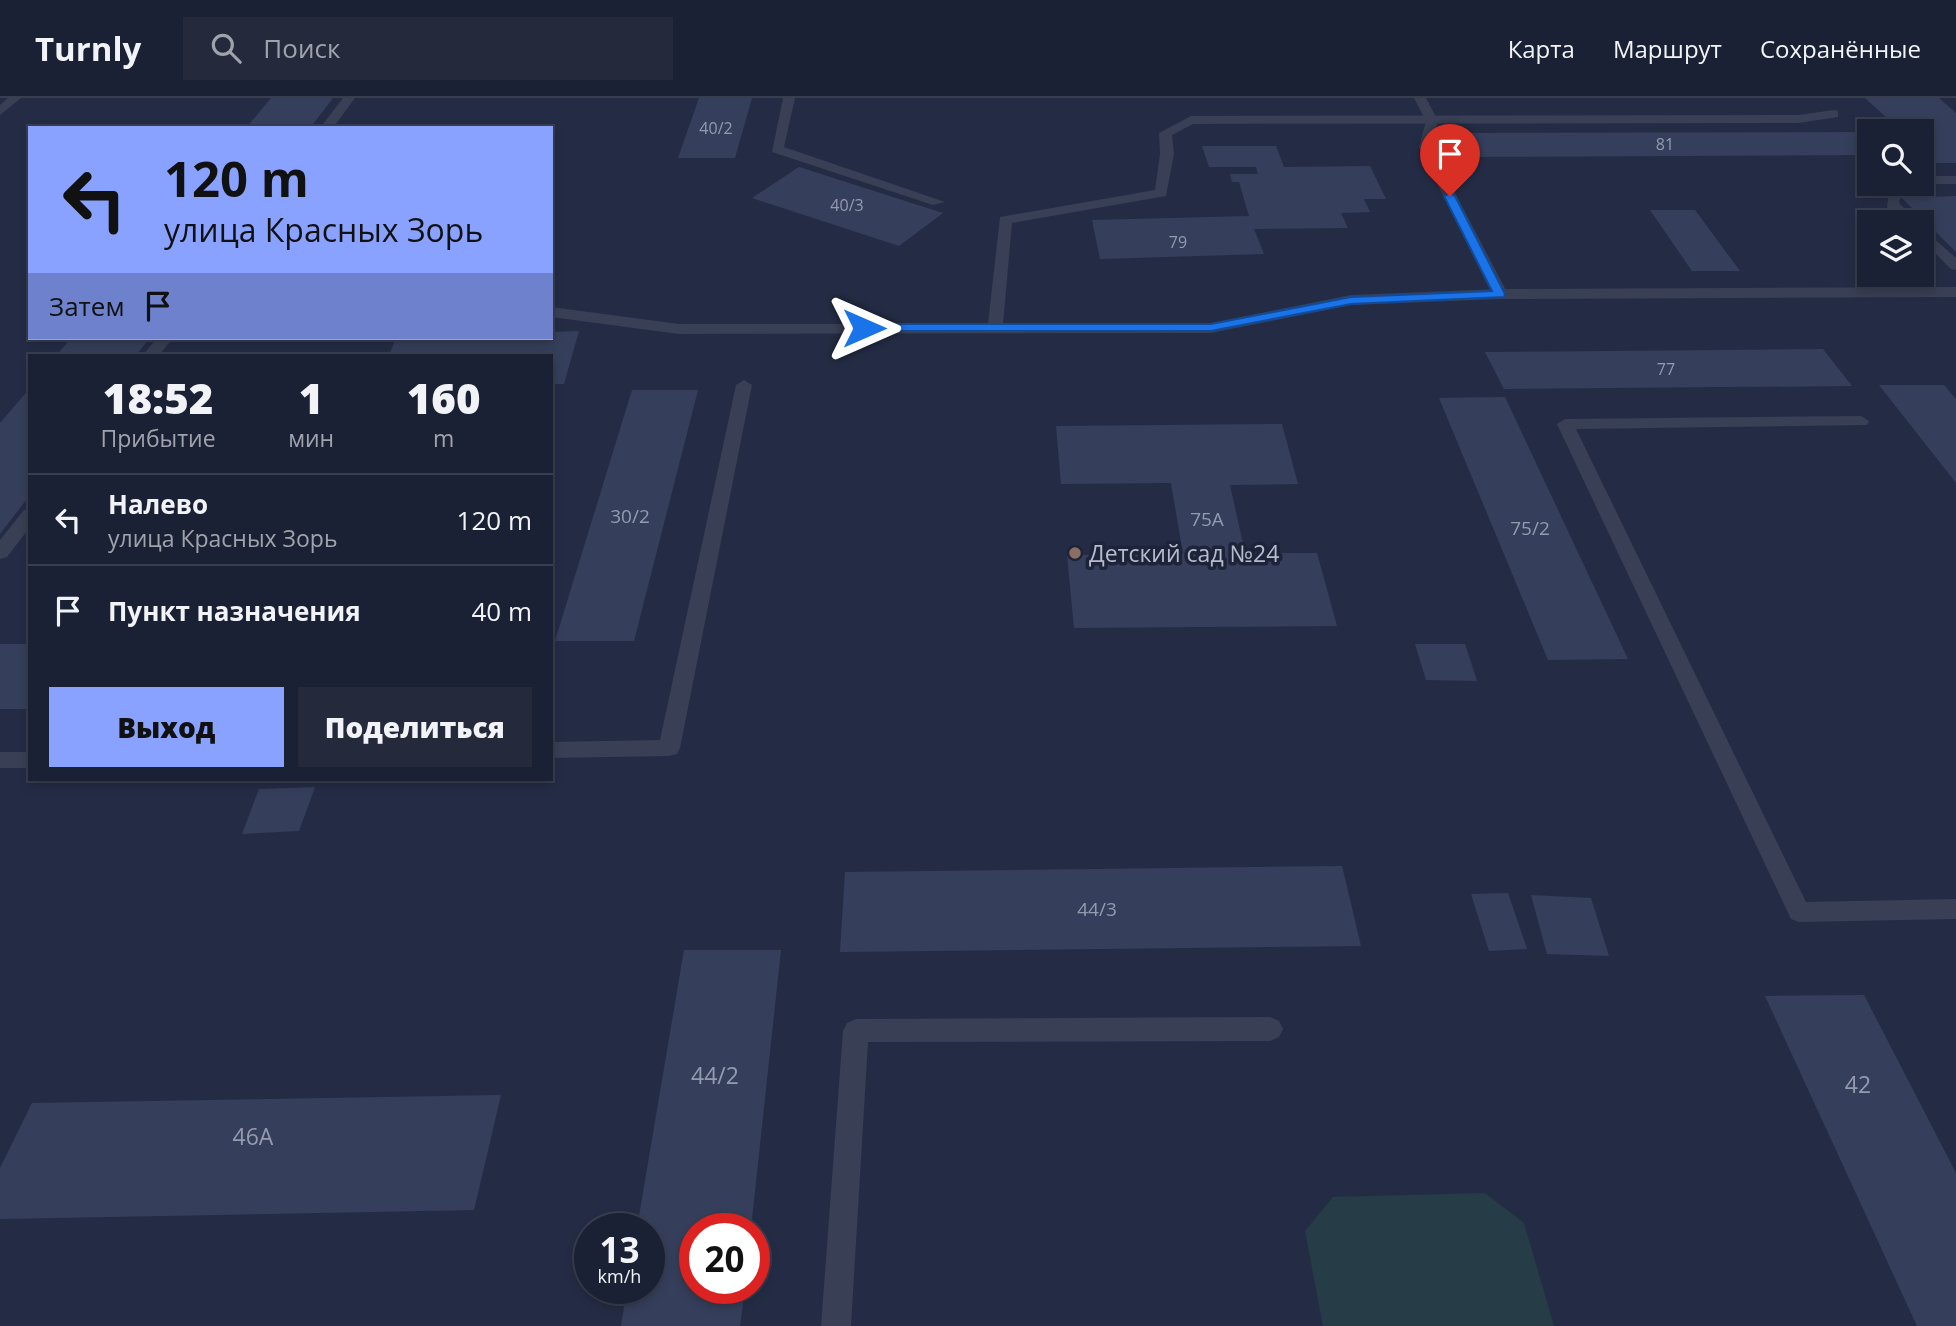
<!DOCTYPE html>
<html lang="ru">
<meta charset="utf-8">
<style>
:root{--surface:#1b2134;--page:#24293c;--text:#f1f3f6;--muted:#a0a3ac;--line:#393e4f;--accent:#8aa2ff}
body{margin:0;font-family:"Open Sans",sans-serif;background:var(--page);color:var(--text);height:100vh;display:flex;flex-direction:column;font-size:26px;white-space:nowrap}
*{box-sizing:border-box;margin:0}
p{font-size:23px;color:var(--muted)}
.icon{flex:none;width:38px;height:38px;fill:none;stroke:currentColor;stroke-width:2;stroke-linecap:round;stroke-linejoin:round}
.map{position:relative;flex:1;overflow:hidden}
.panel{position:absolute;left:28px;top:256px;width:525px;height:427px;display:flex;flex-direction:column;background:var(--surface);border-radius:0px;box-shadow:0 4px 10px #0003,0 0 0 2px var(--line)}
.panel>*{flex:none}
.guide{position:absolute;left:28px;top:28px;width:525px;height:214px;border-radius:0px;box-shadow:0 4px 10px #0003,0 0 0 2px var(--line);background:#8aa2ff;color:#111;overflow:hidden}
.controls{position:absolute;left:1857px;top:21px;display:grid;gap:14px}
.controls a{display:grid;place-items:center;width:77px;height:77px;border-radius:0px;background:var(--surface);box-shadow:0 4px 10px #0003,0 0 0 2px var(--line);font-size:35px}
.speed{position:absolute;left:574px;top:1115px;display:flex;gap:14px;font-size:35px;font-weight:700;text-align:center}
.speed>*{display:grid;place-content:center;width:91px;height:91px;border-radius:50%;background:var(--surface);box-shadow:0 4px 10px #0003,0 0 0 2px var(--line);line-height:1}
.speed small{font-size:18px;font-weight:400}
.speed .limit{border:10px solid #d22;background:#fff;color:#111}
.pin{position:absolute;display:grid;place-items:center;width:60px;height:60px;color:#fff;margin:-72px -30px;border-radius:50% 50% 50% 0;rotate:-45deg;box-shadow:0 0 7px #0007}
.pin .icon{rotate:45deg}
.me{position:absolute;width:77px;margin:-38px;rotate:90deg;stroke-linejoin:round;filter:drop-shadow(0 0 5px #0008)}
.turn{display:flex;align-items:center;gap:24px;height:147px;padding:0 21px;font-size:32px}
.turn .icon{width:91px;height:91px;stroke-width:2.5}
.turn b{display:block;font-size:49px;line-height:60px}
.then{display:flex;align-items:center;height:66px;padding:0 21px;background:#0003;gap:14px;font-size:26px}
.eta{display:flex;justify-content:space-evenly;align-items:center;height:119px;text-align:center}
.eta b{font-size:42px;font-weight:800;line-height:49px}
.button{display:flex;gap:14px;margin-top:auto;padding:14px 21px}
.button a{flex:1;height:80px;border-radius:0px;background:var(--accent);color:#111;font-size:28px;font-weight:800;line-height:80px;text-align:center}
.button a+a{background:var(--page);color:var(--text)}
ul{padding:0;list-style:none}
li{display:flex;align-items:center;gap:21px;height:91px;padding:0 21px;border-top:2px solid var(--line)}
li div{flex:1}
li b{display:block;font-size:26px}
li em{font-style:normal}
header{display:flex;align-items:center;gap:42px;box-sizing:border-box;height:98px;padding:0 35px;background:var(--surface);border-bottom:2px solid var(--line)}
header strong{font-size:33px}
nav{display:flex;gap:38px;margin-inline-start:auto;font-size:24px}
.search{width:490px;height:63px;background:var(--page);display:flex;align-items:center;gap:18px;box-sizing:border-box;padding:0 24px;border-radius:0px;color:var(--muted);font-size:26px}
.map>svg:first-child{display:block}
.green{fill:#263c46}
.building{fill:#353f5b}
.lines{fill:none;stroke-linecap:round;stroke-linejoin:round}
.lane{fill:#393f54;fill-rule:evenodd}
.street{fill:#393f54;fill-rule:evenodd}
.route{fill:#1a73e8;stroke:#114b97;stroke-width:2}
.education-dot{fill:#8d6e63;stroke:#1d2439;stroke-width:2.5}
.labels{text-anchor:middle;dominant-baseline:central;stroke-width:7;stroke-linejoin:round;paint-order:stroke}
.far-number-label{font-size:16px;fill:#949ab0}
.number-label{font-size:19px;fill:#949ab0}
.poi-label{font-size:23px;fill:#b6bbce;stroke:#1d2439;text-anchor:start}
.near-number-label{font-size:23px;fill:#949ab0}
</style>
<header>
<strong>Turnly</strong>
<div class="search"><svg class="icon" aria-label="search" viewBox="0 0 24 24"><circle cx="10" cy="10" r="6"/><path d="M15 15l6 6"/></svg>Поиск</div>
<nav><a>Карта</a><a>Маршрут</a><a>Сохранённые</a></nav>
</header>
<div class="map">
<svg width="1956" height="1228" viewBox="0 0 1956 1228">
<rect width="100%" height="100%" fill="#242c45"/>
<!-- green -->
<path class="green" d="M1485,1095L1524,1125L1554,1228H1323L1305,1133L1333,1099Z"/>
<!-- building -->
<path class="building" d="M271,0H333L310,30H246Z
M699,0H752L735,60H678Z
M1865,0H1939L1956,15V65H1935L1927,57H1922V33H1901Z
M1869,34V57L1468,59L1455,35Z
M1202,48H1276L1284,69L1370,68L1386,101H1364L1370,114L1341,115L1348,130L1254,131L1264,156L1100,161L1092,122L1249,118L1239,84H1232L1230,76H1258L1256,69H1209Z
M799,69L943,115L899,148L752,100Z
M1956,98V154L1902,100Z
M1650,112H1695L1740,173H1692Z
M579,233L564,286H551V257H389L396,240H551V234Z
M71,240H150L136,257H57Z
M1823,251L1852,288L1504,291L1485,254Z
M1879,287H1944L1956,301V385Z
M30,290V397L0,436V325Z
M632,292H698L634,543H555Z
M1505,299L1628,561L1548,562L1439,300Z
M1282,326L1298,386L1230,387L1245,455H1317L1337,528L1074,530L1067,457L1183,456L1171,385L1061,386L1056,328Z
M0,546H30V611H0Z
M1415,546H1465L1477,583L1426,582Z
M315,689L299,733L242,736L259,691Z
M1342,768L1361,848L840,854L845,774Z
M1508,795L1527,851L1489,853L1471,796Z
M1531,797L1591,800L1609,858L1547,856Z
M684,852H781L751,1130H695V1190H745L740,1228H621L627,1190H649V1130H637Z
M1864,897L1956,1075V1228H1917L1765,898Z
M501,997L474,1112L0,1121V1070L32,1005Z"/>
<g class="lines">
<!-- lane -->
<path class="lane" d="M8,0H21L0,17V7Z
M343,0H355L333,30H320Z
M783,0H795L784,49L945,104L933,107L772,54Z
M1834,12L1838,13V19L1798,25L1193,26L1172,37L1174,56L1166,98L1012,125L1003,226L1211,225L1351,197L1500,191L1956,189V199L1500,201L1351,207L1211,235L679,236L551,219V209L679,226H988L1000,119L1155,92L1160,56L1159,35L1191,18L1798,17Z
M1922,78H1956V86H1922Z
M1890,86H1904L1899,105L1918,124H1903L1887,109Z
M1922,130L1956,160V172L1951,171L1922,142Z
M157,240H173L159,257H143Z
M744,282L752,287L680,650L677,656L669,658L551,660V644L660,642L736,287Z
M1861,318L1869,323L1867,327L1576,331L1806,804L1956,801V821L1799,824L1791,821L1557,326L1565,321Z
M30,410V429L7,459L0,461V442L24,412Z
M0,654H30V670H0Z
M1270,919L1279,923L1283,931L1279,939L1270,943L868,944L851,1228H821L843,933L847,925L856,921Z"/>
<!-- street -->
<path class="street" d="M1414,0H1426L1438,23L1431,49L1508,196L1505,199H1495L1492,196L1419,49L1426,23Z"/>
</g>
<!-- route -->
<path class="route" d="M1450,95L1455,98L1505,196L1504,199L1351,206L1211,233H864L858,230L864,226H1211L1351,199L1492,193L1444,98Z"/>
<!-- markers -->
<circle class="education-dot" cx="1075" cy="455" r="7"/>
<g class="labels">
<!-- far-number labels -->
<g class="far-number-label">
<text x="716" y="30">40/2</text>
<text x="1665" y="46">81</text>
<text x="847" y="107">40/3</text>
<text x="1178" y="144">79</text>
<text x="1666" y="271">77</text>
</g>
<!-- number labels -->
<g class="number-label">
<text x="630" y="418">30/2</text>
<text x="1207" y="421">75А</text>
<text x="1530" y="430">75/2</text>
<text x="1097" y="811">44/3</text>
</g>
<!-- poi labels -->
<g class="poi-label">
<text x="1089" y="455">Детский сад №24</text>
</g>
<!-- near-number labels -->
<g class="near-number-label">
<text x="715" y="977">44/2</text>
<text x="1858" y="986">42</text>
<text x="253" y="1038">46А</text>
</g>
</g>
</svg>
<div class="controls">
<a><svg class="icon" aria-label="search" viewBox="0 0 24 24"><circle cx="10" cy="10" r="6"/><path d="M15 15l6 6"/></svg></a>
<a><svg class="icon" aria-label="layers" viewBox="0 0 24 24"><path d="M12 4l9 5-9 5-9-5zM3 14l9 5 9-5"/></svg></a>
</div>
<div class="speed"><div>13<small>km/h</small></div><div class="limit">20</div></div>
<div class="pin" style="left:1450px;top:98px;background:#d93025"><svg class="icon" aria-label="arrive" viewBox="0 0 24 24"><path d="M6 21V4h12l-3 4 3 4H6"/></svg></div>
<svg class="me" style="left:864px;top:230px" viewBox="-20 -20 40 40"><path d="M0-17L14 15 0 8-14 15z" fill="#1a73e8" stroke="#fff" stroke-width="4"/></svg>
<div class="guide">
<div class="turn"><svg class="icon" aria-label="left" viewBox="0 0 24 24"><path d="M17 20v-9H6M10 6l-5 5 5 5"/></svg><div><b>120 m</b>улица Красных Зорь</div></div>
<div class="then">Затем<svg class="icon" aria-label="arrive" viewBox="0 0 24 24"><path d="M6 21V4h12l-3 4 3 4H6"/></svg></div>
</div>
<section class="panel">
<div class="eta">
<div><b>18:52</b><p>Прибытие</p></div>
<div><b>1</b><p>мин</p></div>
<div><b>160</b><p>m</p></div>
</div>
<ul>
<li><svg class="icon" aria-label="left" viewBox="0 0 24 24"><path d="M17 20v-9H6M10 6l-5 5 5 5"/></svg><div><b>Налево</b><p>улица Красных Зорь</p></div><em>120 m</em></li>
<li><svg class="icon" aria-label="arrive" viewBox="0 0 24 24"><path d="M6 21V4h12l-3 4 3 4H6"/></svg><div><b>Пункт назначения</b></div><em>40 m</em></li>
</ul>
<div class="button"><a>Выход</a><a>Поделиться</a></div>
</section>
</div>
